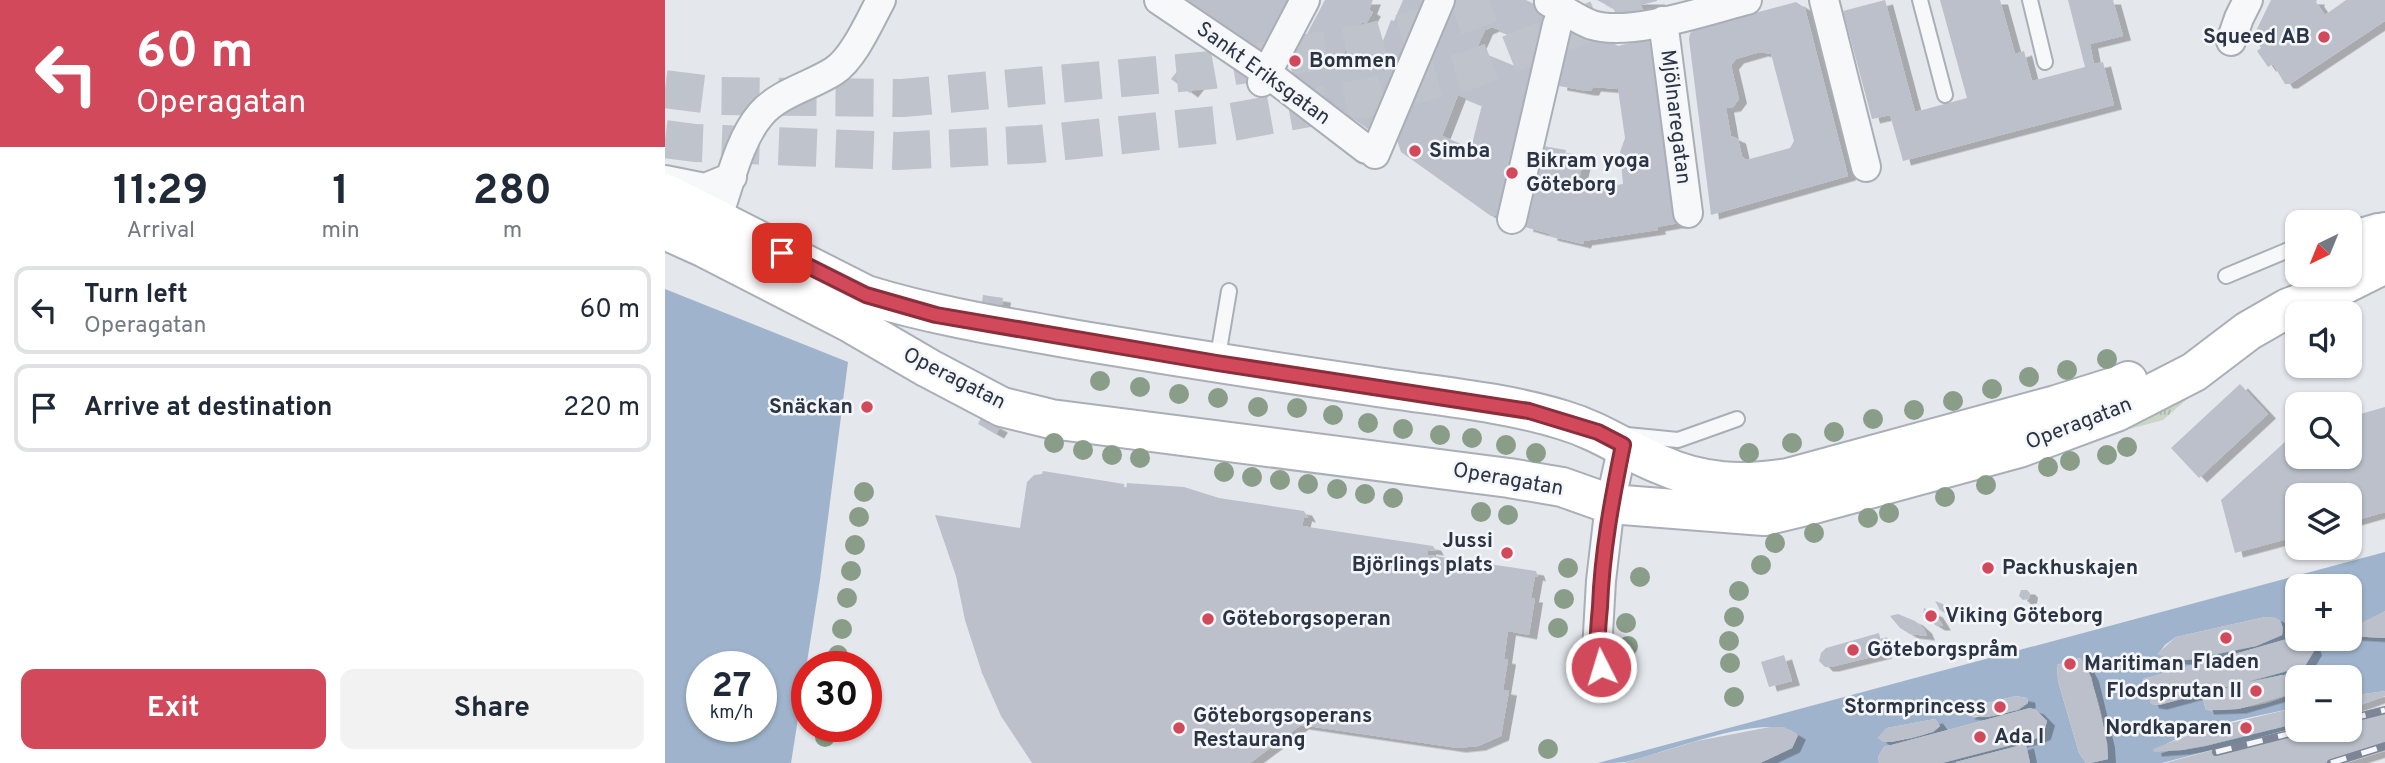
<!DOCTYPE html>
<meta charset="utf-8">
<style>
:root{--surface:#fff;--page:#f2f2f3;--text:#1f2937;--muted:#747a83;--line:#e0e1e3;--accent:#d1495b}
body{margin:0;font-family:Overpass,sans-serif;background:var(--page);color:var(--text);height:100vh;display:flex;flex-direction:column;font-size:26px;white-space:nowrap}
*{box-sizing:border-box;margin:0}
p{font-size:23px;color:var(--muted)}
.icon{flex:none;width:38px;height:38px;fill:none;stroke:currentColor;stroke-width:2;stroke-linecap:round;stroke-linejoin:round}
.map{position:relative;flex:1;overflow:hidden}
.sheet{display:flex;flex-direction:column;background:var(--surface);width:665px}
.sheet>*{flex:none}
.top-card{background:#d1495b;color:#fff;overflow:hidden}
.needle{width:46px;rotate:223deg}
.controls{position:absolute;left:1620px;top:210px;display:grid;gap:14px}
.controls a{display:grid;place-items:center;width:77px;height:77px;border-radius:14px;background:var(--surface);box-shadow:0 2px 5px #0004;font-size:35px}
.speed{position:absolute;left:21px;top:651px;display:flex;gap:14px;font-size:35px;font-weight:700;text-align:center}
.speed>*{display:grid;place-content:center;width:91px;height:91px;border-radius:50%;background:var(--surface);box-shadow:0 2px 5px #0004;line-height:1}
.speed small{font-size:18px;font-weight:400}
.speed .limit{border:10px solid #d22;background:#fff;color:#111}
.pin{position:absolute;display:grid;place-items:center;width:60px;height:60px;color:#fff;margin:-30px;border-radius:14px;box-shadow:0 4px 10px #0006}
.me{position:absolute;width:77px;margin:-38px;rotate:355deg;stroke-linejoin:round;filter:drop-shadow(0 0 5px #0008)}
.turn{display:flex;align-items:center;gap:24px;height:147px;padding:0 21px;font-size:32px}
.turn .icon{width:91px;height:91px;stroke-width:2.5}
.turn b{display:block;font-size:49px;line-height:60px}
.eta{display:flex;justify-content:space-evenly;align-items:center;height:119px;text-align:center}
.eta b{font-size:42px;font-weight:700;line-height:49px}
.action{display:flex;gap:14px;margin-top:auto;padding:14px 21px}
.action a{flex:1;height:80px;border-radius:14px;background:var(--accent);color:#fff;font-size:28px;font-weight:700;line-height:80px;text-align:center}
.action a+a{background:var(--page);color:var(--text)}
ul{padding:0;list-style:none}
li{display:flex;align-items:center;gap:21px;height:88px;margin:0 14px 10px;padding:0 7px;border:4px solid var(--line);border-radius:14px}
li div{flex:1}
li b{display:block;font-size:26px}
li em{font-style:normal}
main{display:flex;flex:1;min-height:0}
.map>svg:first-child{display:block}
.grass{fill:url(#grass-tufts)}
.water{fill:#9fb4cc;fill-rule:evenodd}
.building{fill:#bbc0ca;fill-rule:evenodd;filter:url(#shadow)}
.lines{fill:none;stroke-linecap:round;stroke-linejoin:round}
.highway-tunnel{stroke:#bfc3cb;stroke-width:38;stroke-dasharray:38 19;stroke-linecap:butt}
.lane-casing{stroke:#a9aeb7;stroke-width:18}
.street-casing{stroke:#a9aeb7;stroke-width:32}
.secondary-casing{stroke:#a9aeb7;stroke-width:42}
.lane{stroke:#f7f8fa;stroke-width:14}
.street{stroke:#f7f8fa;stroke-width:28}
.secondary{stroke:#fff;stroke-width:38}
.rail-casing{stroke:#7d8696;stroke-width:8}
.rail{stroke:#f4f6f9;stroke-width:5;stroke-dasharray:16;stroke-linecap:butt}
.tree{fill:#899d89}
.route-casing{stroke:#882f3b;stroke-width:18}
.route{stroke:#d1495b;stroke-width:12}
.poi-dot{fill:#d1495b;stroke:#f4f6f9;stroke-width:2.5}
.labels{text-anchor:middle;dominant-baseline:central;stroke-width:5;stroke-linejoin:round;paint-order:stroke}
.poi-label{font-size:21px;font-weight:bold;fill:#2b3445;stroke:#f4f6f9;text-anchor:start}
.street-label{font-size:21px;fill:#2b3445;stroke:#f4f6f9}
</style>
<main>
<section class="sheet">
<div class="top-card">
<div class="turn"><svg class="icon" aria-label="left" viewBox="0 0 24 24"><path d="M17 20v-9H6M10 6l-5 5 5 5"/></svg><div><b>60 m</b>Operagatan</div></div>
</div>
<div class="eta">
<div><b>11:29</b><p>Arrival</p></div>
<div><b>1</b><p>min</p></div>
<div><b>280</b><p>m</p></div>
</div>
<ul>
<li><svg class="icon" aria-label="left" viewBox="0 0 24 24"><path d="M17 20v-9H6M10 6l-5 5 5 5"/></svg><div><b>Turn left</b><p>Operagatan</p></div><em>60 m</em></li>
<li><svg class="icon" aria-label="arrive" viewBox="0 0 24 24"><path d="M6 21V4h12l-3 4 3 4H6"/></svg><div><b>Arrive at destination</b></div><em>220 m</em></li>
</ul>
<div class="action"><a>Exit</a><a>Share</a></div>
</section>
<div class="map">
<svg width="1720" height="763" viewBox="0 0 1720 763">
<defs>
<pattern id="grass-tufts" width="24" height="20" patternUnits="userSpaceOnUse" patternTransform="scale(1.75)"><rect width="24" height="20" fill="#c9d6c5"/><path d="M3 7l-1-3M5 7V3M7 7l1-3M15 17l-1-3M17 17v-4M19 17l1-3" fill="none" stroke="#adb8ab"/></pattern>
<filter id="shadow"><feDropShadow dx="8" dy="4.5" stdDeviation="0" flood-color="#0004"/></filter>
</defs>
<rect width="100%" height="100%" fill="#e4e7ec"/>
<!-- grass -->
<path class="grass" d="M1529,393L1498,420L1442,435Z"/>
<!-- water -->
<path class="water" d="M0,289L183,362L155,580L126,763H0ZM37,667H96V726H37Z
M1720,552V611L1685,631V586H1633V636L1556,658V665L1532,664L1478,679L1486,704L1494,705L1639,666L1649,651L1646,642L1640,639H1685V636L1720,638V691L1685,696V677L1616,675L1556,690L1538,700L1541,710C1564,712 1614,705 1633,689V707C1587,718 1537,724 1496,747L1498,750H1517L1633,723V727L1497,763H1425L1443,759C1441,725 1432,687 1415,658L1392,665L1393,681L1414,753L1421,763H1365L1360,744L1287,763H1277L1378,735L1382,721L1371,710L1365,708L1219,747L1213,757L1214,763H1095L1127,748L1133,735C1105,709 997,754 961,762C952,763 942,763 933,763ZM1600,617C1613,617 1619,622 1617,635L1591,646L1508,660L1493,654L1500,645L1511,637ZM1351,696L1362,698L1363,702C1347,714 1321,721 1302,715L1317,704ZM1270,719L1275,726C1266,736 1225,746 1213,738L1222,728Z"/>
<!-- building -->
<path class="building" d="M517,0H627L598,51L592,52Z
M660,0H708L704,10L708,12L701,24L697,22L679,53L706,72L726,20L729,21L738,0H767L717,124L704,130L629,76L626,64Z
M790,0H861L883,11L841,215L826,216L736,152L732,140L776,37ZM827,27L857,39L850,66L811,50L820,30ZM793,95L817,105L806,148L777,136Z
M932,0H992V1L953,11Z
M1220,0L1250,112L1302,98L1275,0H1335L1350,54L1359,51L1367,81L1420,67L1403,0H1448L1458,36L1425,44L1429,64L1438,62L1449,105L1238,161L1225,115L1207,119L1178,11Z
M1606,0H1652L1651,2L1660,15L1681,0H1720V21L1625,84H1620L1608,64L1603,67L1592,51L1596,48L1589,35Z
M1131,2L1140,8L1183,176L1046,215L1024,39L1025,33L1031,29ZM1095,52L1106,54L1129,141L1125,148L1081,160L1077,156L1073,139L1066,136L1061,108L1068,107L1074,99L1066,65L1071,59Z
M915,26L953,46L981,39L990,45L1014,223L992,227L993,230L919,241L918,244L884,236L885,234L860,227L878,146L901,150L900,154L919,158L913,184L933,188L958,184L955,152L960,138L953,89L928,87L926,91H922L894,86L904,30Z
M514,69L533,83L525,93L506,79Z
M318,295L338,298L337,305L317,302Z
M1575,384L1603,414L1534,478L1506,448Z
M1720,407V512L1685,522V495H1633V536L1570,553L1556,500L1631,432H1633V457H1685V417Z
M316,418L335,428L331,434L313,424Z
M378,471L459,484V488L461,489L462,483L519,487L554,498L639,511L643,518L639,517L637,526L768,546L771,551L763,550V555L871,571L873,577L870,576L866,598H870L864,635L843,631L839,659L843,660L838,690L844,691L836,736L813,746L793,748L636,725L585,763H367L336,716L317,673L300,620L291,576L270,515L355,528L362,482L369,475L377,474Z
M1356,590H1362L1365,593L1364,599L1358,600L1354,596Z
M1270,601L1278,604L1285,614L1280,613L1275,610Z
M1259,608L1270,613L1278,626H1272L1264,621L1258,614Z
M1720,611V638L1685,636V631L1692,625Z
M1233,614L1250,621L1259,629L1262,636L1245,634L1235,628L1225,616Z
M1600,617H1609L1615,620L1618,628L1617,635L1591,646L1523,660H1508L1492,654L1511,637Z
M1214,633L1219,654L1166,667H1160L1154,661L1156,653L1161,648Z
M1633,636V639H1640L1646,642L1649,651L1640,666L1582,682L1625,674L1633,677V689L1628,693L1573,709L1541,710L1538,700L1543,696L1568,685L1494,705L1486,704L1478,679L1532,664L1556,665V658Z
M1119,655L1127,681L1104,687L1096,662Z
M1416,658L1426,677L1442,743L1443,759L1425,763H1421L1414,753L1393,681L1392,665Z
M1720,691V696L1685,709V696Z
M1351,696L1362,698L1363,703L1353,710L1321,717L1301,715L1317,704Z
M1720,706V751L1681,763H1500L1633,727V730H1685V714Z
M1633,707V723L1540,746L1517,750L1489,752L1488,749L1537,730Z
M1365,708L1371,710L1382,721L1378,735L1370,739L1277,763H1214L1213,757L1219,747Z
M1270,719L1275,726L1268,732L1227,742H1218L1213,738L1222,728Z
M1105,727H1119L1133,735L1127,748L1095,763H959L1032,741Z
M1361,744L1365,763H1291V762Z"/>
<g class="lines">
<!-- highway-tunnel -->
<path class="highway-tunnel" d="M0,89L55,96L238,98L547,70L706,42L776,22L835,0
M0,139L30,143L232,151L374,144L550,125L704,97L805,70L933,19L974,0"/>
<!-- lane casing -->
<g class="lane-casing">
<path id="lane" d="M1255,0L1280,95
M1365,0L1380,62
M1685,229L1712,221
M1561,276L1633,246
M552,362L564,291
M962,435L1013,440L1072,419"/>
</g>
<!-- street casing -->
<g class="street-casing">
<path id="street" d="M494,0L602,73L701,149
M1159,0L1201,167
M884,2C898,9 913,20 927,25C965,37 1043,10 1082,0
M998,21L1023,213
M1566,41L1574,18L1583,0
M597,82L640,0
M710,154L775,0
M0,180L40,188L67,177
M847,219L892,25L898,9
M45,237C62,199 70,144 96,114C114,93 146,86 169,71C189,58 205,20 216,0
M940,683L932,651L936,581L945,504L958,445"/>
</g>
<!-- secondary casing -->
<g class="secondary-casing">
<path id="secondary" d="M0,193L201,295C273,317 345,328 418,341C514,357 610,372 706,386C770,396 836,401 898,420C935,431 960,450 994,464C1038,484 1077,485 1123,478L1391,405L1452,386L1463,381
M0,230L40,248L184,322L263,368L337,407L386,419L844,478L897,487L945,504L1099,516L1149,504L1354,448L1451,412L1529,372L1583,331L1623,308L1664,292L1720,264
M1685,254L1720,232"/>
</g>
<!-- lane -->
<use href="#lane" class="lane"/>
<!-- street -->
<use href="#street" class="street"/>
<!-- secondary -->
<use href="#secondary" class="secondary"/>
<!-- rail casing -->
<g class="rail-casing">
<path id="rail" d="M1685,719L1720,710
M1551,752L1639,730
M1666,763L1720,746"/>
</g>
<!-- rail -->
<use href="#rail" class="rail"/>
</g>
<!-- trees -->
<g class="tree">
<circle cx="1442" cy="359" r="10"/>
<circle cx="1402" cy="370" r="10"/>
<circle cx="1364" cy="377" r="10"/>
<circle cx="435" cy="381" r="10"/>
<circle cx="475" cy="387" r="10"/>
<circle cx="1327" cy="389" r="10"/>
<circle cx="514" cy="394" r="10"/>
<circle cx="553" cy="398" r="10"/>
<circle cx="1288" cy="401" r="10"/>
<circle cx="593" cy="407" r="10"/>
<circle cx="632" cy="408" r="10"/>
<circle cx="1249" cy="410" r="10"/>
<circle cx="668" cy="415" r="10"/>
<circle cx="1208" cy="419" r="10"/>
<circle cx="703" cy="423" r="10"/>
<circle cx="738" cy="429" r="10"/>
<circle cx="1169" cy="432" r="10"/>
<circle cx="775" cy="435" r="10"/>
<circle cx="807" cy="438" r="10"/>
<circle cx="389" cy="443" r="10"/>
<circle cx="1127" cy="443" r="10"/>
<circle cx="841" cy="445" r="10"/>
<circle cx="1462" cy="447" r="10"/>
<circle cx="418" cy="450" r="10"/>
<circle cx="871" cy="453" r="10"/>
<circle cx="1084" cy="453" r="10"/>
<circle cx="447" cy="455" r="10"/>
<circle cx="1442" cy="455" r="10"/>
<circle cx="475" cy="458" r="10"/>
<circle cx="1405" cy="461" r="10"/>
<circle cx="1383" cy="467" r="10"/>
<circle cx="559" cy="472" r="10"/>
<circle cx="587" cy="477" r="10"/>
<circle cx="615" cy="480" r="10"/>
<circle cx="643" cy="484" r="10"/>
<circle cx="1321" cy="485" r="10"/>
<circle cx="672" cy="489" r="10"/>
<circle cx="199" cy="492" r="10"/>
<circle cx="700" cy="494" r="10"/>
<circle cx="1280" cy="497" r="10"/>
<circle cx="728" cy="498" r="10"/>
<circle cx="816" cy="512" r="10"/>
<circle cx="1224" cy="513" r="10"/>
<circle cx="843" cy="515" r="10"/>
<circle cx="194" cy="517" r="10"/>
<circle cx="1203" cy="518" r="10"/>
<circle cx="1149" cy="533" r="10"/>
<circle cx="1110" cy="543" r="10"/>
<circle cx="190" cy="545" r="10"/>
<circle cx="1096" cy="565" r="10"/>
<circle cx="903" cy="568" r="10"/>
<circle cx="186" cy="571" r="10"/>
<circle cx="975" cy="577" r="10"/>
<circle cx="1074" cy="591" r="10"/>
<circle cx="182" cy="598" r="10"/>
<circle cx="899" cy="599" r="10"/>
<circle cx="1069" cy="617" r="10"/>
<circle cx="961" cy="623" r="10"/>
<circle cx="893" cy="628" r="10"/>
<circle cx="177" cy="629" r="10"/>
<circle cx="1064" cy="641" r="10"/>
<circle cx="963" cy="646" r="10"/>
<circle cx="173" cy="655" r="10"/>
<circle cx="1065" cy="663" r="10"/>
<circle cx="1069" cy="697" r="10"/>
<circle cx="160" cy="737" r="10"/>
<circle cx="883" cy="749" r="10"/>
</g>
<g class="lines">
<!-- route casing -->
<g class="route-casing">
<path id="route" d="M117,253L201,295L271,315L552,363L864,411L933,432L958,445C947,499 937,552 935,607C933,628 931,647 936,667"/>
</g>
<!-- route -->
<use href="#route" class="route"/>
</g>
<!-- markers -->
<g class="poi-dot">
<circle cx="1659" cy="37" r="7"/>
<circle cx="630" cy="61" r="7"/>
<circle cx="750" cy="151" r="7"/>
<circle cx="847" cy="173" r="7"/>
<circle cx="202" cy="407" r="7"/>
<circle cx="842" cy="553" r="7"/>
<circle cx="1323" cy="568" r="7"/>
<circle cx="1266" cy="616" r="7"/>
<circle cx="543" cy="619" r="7"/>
<circle cx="1561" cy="638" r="7"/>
<circle cx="1188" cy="650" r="7"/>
<circle cx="1405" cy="664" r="7"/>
<circle cx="1591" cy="691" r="7"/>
<circle cx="1335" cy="707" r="7"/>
<circle cx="514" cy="728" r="7"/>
<circle cx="1581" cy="728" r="7"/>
<circle cx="1315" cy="737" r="7"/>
</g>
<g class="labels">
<!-- poi labels -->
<g class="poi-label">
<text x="1645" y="37" text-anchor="end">Squeed AB</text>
<text x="644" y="61">Bommen</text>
<text x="764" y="151">Simba</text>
<text x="861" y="161">Bikram yoga<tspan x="861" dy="24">Göteborg</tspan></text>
<text x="188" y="407" text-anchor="end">Snäckan</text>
<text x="828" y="541" text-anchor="end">Jussi<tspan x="828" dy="24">Björlings plats</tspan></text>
<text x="1337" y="568">Packhuskajen</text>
<text x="1280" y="616">Viking Göteborg</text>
<text x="557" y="619">Göteborgsoperan</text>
<text x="1202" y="650">Göteborgspråm</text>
<text x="1561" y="662" text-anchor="middle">Fladen</text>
<text x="1419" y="664">Maritiman</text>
<text x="1577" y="691" text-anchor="end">Flodsprutan II</text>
<text x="1321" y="707" text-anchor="end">Stormprincess</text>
<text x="528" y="716">Göteborgsoperans<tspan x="528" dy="24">Restaurang</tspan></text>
<text x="1567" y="728" text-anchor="end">Nordkaparen</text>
<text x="1329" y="737">Ada I</text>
</g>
<!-- street labels -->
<g class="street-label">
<text transform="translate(598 74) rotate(36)">Sankt Eriksgatan</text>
<text transform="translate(1010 117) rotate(83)">Mjölnaregatan</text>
<text transform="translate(289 379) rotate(27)">Operagatan</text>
<text transform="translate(1414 424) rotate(-21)">Operagatan</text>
<text transform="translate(843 480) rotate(10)">Operagatan</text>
</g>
</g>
</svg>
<div class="controls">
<a><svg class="needle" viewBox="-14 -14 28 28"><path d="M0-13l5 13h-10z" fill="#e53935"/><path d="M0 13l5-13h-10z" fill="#747a83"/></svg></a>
<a><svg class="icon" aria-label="sound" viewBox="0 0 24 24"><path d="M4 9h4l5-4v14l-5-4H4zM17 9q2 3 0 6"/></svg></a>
<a><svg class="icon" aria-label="search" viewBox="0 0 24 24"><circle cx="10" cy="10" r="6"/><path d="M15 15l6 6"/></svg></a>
<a><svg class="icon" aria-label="layers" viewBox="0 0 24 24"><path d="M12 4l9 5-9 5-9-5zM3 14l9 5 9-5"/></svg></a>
<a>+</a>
<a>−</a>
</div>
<div class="speed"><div>27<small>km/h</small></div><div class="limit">30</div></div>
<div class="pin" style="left:117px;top:253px;background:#d93025"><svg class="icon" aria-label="arrive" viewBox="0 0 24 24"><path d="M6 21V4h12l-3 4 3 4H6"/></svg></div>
<svg class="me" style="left:936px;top:667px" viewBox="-20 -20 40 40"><circle r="17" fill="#d1495b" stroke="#fff" stroke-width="3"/><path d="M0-11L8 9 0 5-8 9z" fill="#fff"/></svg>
</div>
</main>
